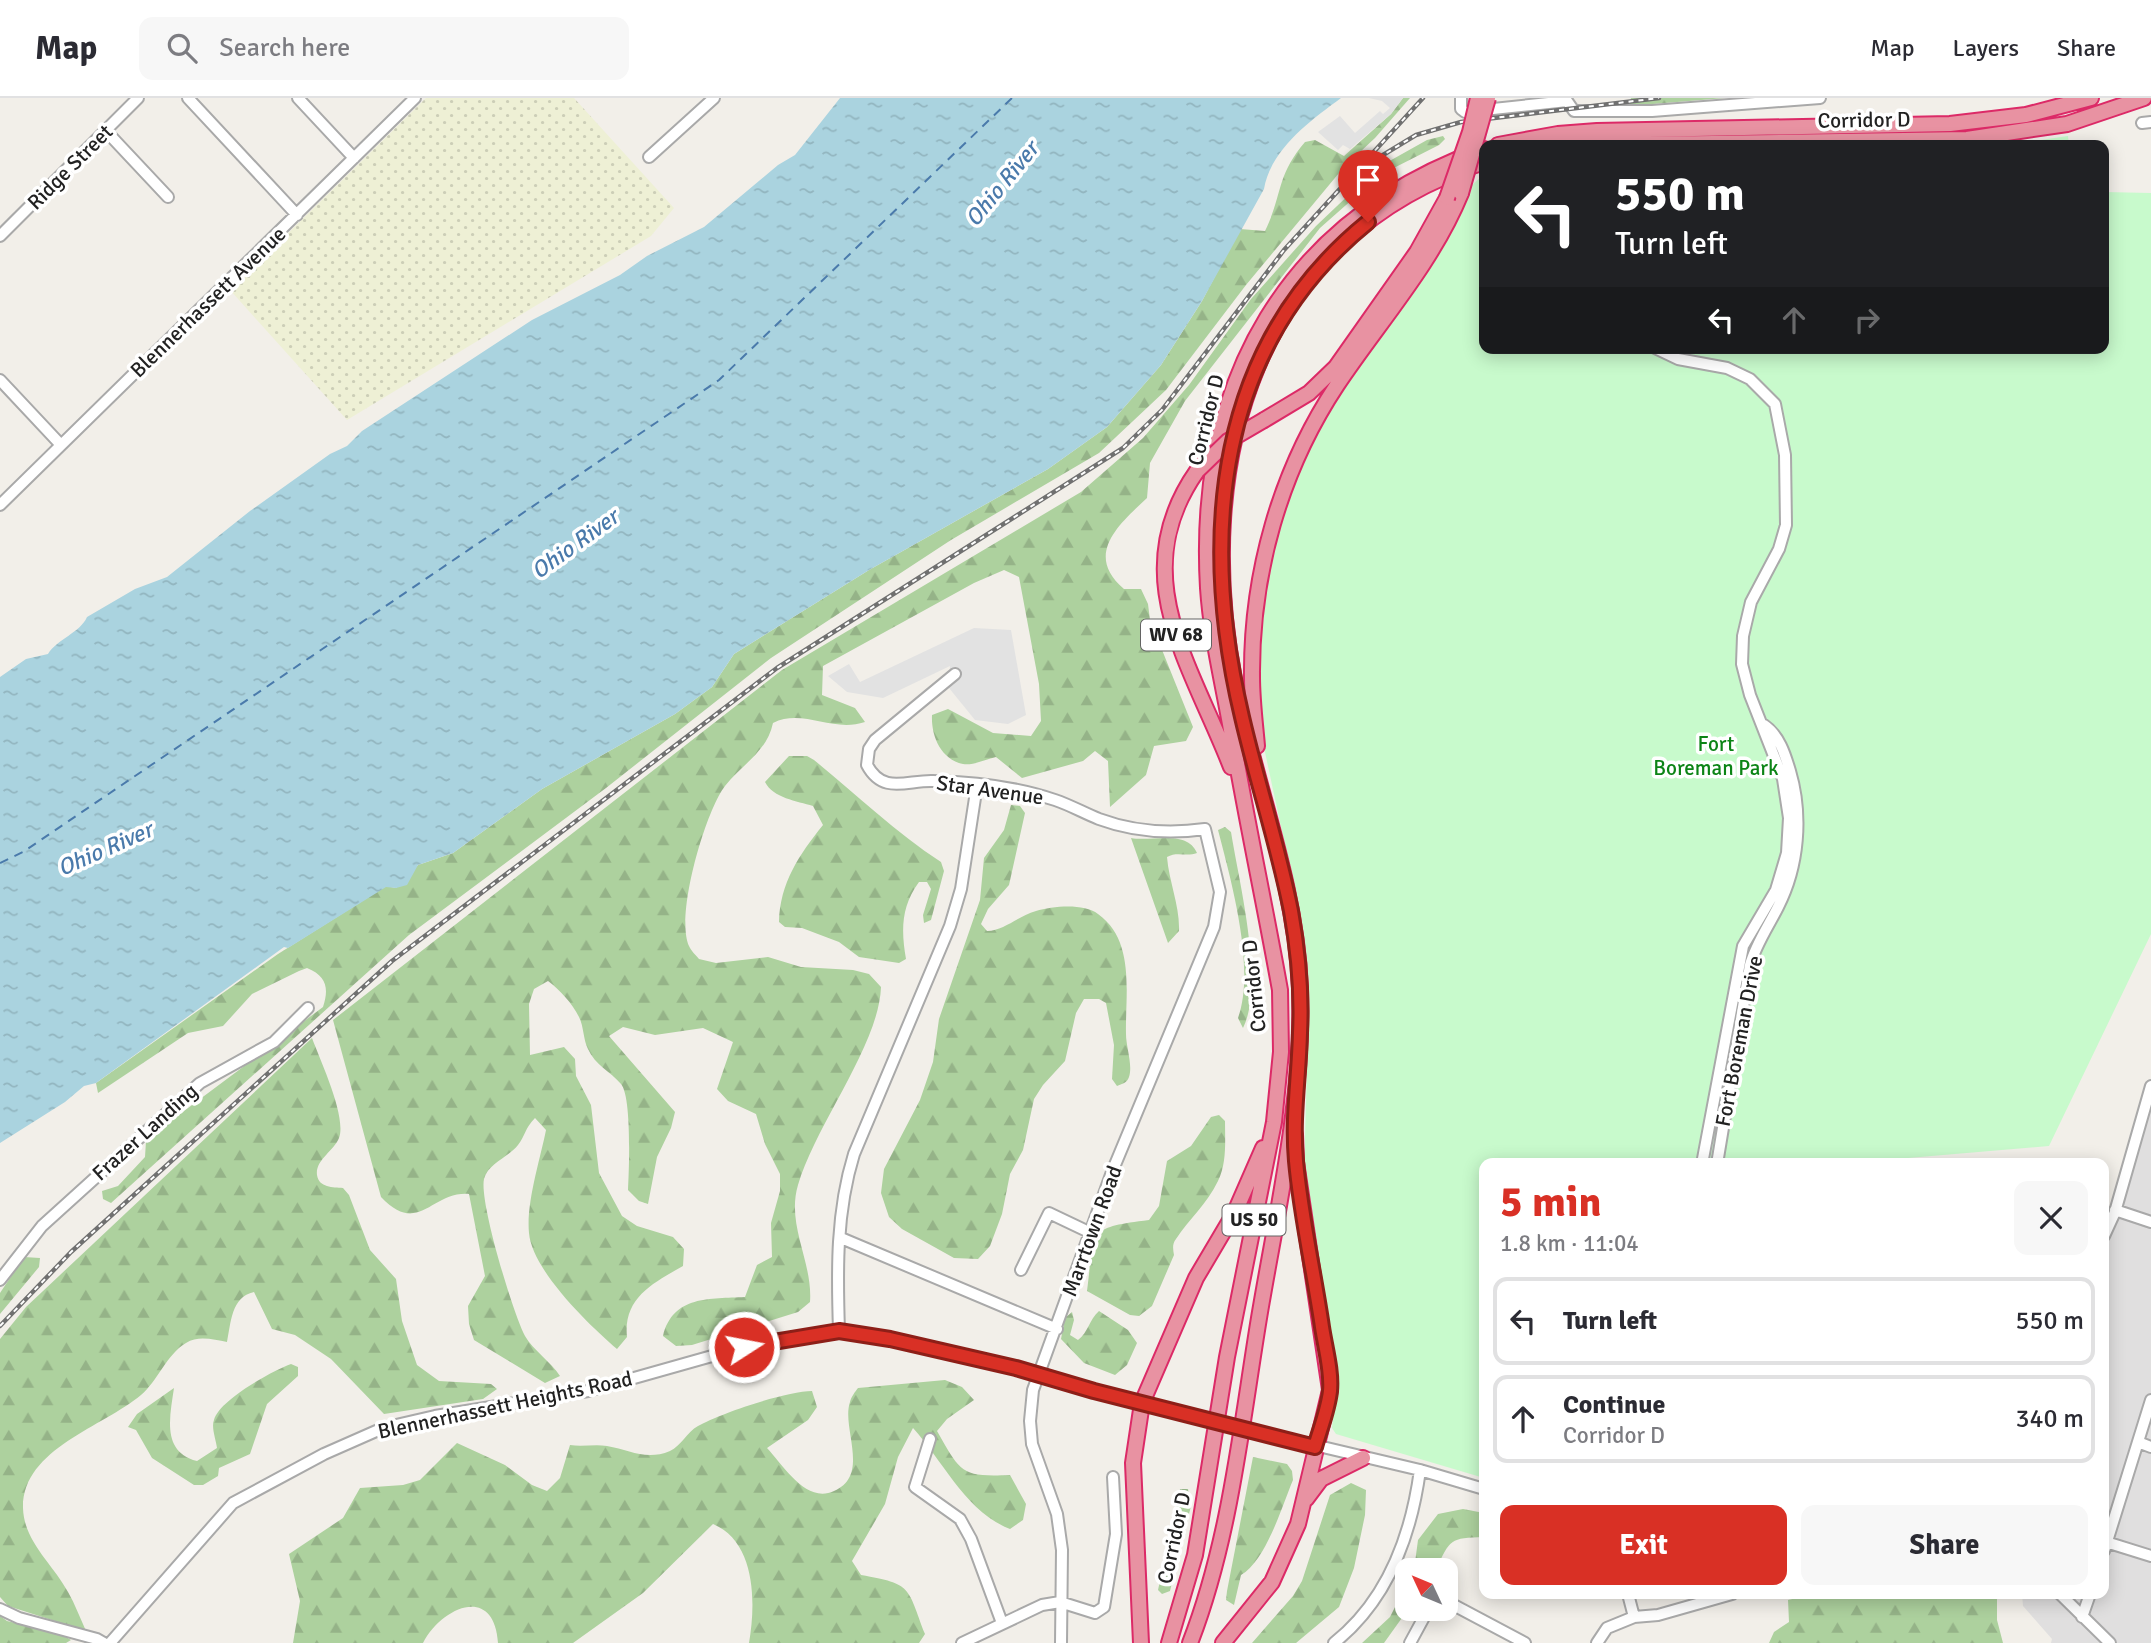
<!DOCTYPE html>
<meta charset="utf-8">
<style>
:root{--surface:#fff;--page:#f7f7f7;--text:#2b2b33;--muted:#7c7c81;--line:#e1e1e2;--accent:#d93025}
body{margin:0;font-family:Signika,sans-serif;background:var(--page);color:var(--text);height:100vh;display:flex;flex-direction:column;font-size:26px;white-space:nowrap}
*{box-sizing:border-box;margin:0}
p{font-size:23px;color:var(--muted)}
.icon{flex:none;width:38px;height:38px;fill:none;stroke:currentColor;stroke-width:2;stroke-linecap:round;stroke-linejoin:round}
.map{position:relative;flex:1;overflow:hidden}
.panel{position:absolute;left:1479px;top:1060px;width:630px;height:441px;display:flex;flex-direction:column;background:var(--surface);border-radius:14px;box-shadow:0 4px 18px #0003}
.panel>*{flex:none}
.hud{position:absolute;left:1479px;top:42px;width:630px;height:214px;border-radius:14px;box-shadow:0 4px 18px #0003;background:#202124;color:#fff;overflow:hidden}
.needle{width:46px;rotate:314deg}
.fabs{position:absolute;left:1395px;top:1460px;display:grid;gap:14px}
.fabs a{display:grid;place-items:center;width:63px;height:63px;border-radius:14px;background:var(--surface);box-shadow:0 4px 18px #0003;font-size:35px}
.pin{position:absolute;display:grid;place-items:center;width:60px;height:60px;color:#fff;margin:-72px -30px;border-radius:50% 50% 50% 0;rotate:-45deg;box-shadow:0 0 7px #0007}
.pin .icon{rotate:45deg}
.me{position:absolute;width:77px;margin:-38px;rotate:79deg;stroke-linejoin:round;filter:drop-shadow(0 0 5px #0008)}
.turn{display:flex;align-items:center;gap:24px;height:147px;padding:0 21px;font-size:32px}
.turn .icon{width:91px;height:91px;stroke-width:2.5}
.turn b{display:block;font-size:49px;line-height:60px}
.lanes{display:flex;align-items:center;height:66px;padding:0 21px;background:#0003;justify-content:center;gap:35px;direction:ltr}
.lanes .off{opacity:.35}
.round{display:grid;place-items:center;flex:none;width:74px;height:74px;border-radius:14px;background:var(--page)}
.summary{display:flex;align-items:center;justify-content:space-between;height:119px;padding:0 21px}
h1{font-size:42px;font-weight:800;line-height:52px;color:var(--accent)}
.primary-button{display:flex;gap:14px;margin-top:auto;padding:14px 21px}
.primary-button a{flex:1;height:80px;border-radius:14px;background:var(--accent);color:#fff;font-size:28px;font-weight:800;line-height:80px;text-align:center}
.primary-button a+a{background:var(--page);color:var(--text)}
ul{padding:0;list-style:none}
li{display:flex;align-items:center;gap:21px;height:88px;margin:0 14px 10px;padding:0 7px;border:4px solid var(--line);border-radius:14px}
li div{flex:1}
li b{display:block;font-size:26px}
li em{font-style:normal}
header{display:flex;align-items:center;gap:42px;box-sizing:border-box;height:98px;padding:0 35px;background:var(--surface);border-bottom:2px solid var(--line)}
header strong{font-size:33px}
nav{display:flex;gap:38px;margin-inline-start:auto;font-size:24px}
.search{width:490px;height:63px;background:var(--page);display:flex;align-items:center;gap:18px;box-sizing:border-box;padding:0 24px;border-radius:14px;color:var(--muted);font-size:26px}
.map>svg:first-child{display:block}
.residential{fill:#e0dfdf}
.farmland{fill:url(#farmland-dots)}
.forest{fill:url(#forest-firs)}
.park{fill:#c8facc}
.parking{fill:#e2e2e2}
.water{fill:url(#water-ripples)}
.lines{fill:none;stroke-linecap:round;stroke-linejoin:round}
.ferry{stroke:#4a7aab;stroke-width:2;stroke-dasharray:9 7;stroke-linecap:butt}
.minor-casing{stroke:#a9a9a9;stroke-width:14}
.highway-casing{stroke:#dc2a67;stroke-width:18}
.minor{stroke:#fff;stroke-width:10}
.highway{stroke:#e892a2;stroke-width:14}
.rail-casing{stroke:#707070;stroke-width:4.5}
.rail{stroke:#fff;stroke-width:2;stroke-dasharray:5;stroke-linecap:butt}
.minor-bridge-casing{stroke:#a9a9a9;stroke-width:14;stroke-linecap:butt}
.highway-bridge-casing{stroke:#dc2a67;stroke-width:18;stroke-linecap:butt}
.minor-bridge{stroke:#fff;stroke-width:10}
.highway-bridge{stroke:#e892a2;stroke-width:14}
.route-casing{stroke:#8d1f18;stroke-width:18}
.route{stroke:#d93025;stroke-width:12}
.labels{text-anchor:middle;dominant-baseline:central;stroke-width:7;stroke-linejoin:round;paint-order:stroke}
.shield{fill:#fff;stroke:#646464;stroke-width:2}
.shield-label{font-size:19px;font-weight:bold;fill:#222}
.street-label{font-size:21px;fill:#222;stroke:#fff}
.park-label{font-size:21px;fill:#0c8416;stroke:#fff}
.water-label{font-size:23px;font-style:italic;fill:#4a7aab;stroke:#fff}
</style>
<header>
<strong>Map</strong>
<div class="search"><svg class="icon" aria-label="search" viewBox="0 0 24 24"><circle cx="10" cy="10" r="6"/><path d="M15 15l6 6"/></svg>Search here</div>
<nav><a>Map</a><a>Layers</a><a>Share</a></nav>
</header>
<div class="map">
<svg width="2151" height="1545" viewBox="0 0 2151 1545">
<defs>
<pattern id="farmland-dots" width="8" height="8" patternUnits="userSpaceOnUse" patternTransform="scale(1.75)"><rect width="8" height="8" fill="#eef0d5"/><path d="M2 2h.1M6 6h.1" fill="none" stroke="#ccceb7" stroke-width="1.8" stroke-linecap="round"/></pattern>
<pattern id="forest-firs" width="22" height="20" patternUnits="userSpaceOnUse" patternTransform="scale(1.75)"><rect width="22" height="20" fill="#add19e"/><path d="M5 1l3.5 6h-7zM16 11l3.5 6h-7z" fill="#95b388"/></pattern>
<pattern id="water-ripples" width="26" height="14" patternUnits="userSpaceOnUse" patternTransform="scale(1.75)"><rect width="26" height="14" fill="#aad3df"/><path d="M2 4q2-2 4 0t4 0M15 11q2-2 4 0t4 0" fill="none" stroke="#92b5bf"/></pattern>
</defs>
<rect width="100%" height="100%" fill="#f2efe9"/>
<!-- residential -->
<path class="residential" d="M2151,988V1545H2051L2052,1541L2023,1508L2022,1496H2104V1137Z"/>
<!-- farmland -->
<path class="farmland" d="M426,0H574L674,110L651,138L347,322L230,192Z"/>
<!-- forest -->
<path class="forest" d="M1403,0H1410L1375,40L1344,69L1246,187L1166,292L1099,355L951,442L771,560L606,690L409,837L111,1105L103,1101L102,1093L118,1088L145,1059L146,1043L156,1030L184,1013L323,909C329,891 327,878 307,870L299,873L252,896L223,928L188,935L98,995L96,985L278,856L386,788L396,790L418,767L453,755L542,691L675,616L712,589L734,556L869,472L1048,371L1107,329L1161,267L1202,203L1240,131L1265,133C1283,96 1276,78 1305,44L1315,42L1344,58L1391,16Z
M1631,0H1725L1629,8Z
M1443,38L1445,41L1439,47L1380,77L1320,130L1185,303L1150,365L1147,400C1118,427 1084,457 1124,491H1141L1148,506L1150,522L1193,629L1186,643L1154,648L1146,677L1110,709L1108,663L1095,653L1083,663L1022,680L996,659C987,661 972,668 963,666C940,661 931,637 932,617L948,611L993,635L1031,638L1041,623L1039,586L1019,479L1004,472L974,485L823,568L822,597L855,610L865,624C832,635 803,610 773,625C767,654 742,666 725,688C705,714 675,818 689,848C691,853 696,857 699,861L716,865L768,859L801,869L853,872L869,876L881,889C879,947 816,1026 798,1087C786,1127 813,1164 810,1204L798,1214L692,1247L676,1248L663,1238C673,1197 710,1201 745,1199L757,1167L772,1159L771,1125L780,1093V1076L765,1046L756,1016L728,1003L717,991L733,944L703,930L655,937L623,929L609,938L675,1014L671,1030L657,1059L648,1106L639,1103L628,1092C629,1073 632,999 621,986C610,973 595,967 588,951C583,941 584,929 579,919C572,905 560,892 548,883L534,891L529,906L530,957L564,949L575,961L576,978L591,1007L599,1075L622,1118L637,1128L673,1139L684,1151L683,1168C653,1185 623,1200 627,1239L617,1251C589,1227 532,1172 529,1135C526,1105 540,1062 546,1032L535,1020C525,1030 525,1038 518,1047C509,1059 488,1065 484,1081C479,1104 513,1215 525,1238C533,1252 551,1264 560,1278L545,1285L474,1242L469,1226L468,1208L485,1178L469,1096C431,1093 419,1139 381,1099L333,922L782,572L1081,394L1143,340L1189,287L1251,201L1316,128L1377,70L1427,42Z
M789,658H807L814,662C857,697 895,734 941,764L944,773L931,822L924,825L923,817L931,791L927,784H919C901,808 901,833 906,861L899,865L859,859L839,844L802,830L785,829L779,824C780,785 799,757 823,727L813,708C797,703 773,700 765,684Z
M1011,707L1020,708L1025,715L1009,787L988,811L981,826L987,833C1005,832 1018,818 1036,813C1053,808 1084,805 1098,816C1136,843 1125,897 1126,936C1126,949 1133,967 1129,979C1127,985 1122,986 1117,988L1112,981L1114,947L1106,905L1099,901H1084L1076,915L1065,963L1043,987L1034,1001L1023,1052L1010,1076L1002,1116L990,1148L978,1161L954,1160L902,1131L889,1119L881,1095L884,1071L920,1002L933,964L939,921L980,802L984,760L1004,732Z
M1225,729L1231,734C1239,784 1265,886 1243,930L1238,920C1256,870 1231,782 1218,732Z
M1131,740C1152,744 1187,731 1197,755C1186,759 1177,753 1167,759C1169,784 1180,808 1179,833L1168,845Z
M312,940C320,962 347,1019 339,1040C334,1053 315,1062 317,1077C319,1090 333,1089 343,1090L349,1097L370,1152L396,1181L402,1223L417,1267L439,1283L491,1286L497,1291L483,1301L384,1316L331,1261L295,1237L272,1231L254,1194C231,1199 231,1225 227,1244C214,1242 199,1237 186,1245C167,1256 157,1284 141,1297C103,1329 22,1351 23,1410C24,1444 53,1466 68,1494C75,1506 80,1520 86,1533L8,1508L0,1499V1241L26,1209Z
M1219,1017L1225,1023C1225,1043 1227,1065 1218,1083C1207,1106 1189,1121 1176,1141C1172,1146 1173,1151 1174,1157L1152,1208L1139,1218L1130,1217L1087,1193C1095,1134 1083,1130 1149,1122L1159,1108L1167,1063L1191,1048L1211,1019Z
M24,1159L40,1160L39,1169L0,1216V1195Z
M1099,1213L1128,1232L1137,1245L1127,1267L1115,1277L1084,1265L1061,1241L1065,1220L1072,1214L1074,1222L1070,1237L1078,1242C1088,1235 1089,1222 1099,1213Z
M291,1266L298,1269V1278L267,1306L250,1356L219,1370L218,1378L203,1387H194L152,1360L136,1332L128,1329L137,1316L174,1290C170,1318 161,1354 197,1363L217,1350C216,1342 211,1329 214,1322C219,1302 272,1273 291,1266Z
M945,1282L962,1289L974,1302L947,1321L937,1333C961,1375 961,1379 1010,1377L1026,1406L1023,1422L1010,1431C966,1414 943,1363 913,1330L898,1359L885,1406L852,1463L861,1477C913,1486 907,1489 925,1536L919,1545H749C756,1505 756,1444 713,1426L643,1495L573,1545H498C494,1486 442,1509 423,1545H293L300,1503L289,1456L343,1420L360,1390L403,1387L420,1382L457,1345L505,1367L532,1387L547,1393L560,1380L570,1347C582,1349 595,1346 607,1348C630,1352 646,1363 670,1353C681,1348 687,1334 698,1328C721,1315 787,1293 812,1293L817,1309L808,1322L767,1350C784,1368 806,1406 834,1393C871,1377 841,1330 850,1304C851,1299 855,1294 858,1290Z
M1253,1359L1287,1366L1292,1373L1293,1382C1282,1408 1266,1463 1241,1477L1234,1507L1226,1502L1227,1493Z
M1351,1385L1366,1392L1365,1417L1354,1470L1339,1509L1296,1545H1252L1293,1498L1302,1483L1330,1397Z
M1180,1391H1188L1191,1408L1170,1493L1162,1496L1158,1492Z
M1463,1411L1484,1415V1439C1450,1440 1450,1441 1436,1472H1414L1418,1442L1438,1416Z
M1407,1485L1409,1510L1384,1545H1362L1390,1519Z
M1814,1496H1997V1522L2003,1545H1769L1774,1534L1789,1524L1788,1502Z
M0,1518L7,1523L61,1536L71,1542L66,1545H0Z"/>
<!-- park -->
<path class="park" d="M2068,38L2069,47H2004L2012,46Z
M1484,76V250H2104V94L2151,95V836L2049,1048L1838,1066H1484V1380L1336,1336L1332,1330L1337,1280L1304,1075L1308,934L1306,870L1296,799L1259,626L1258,539L1268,461L1295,381L1328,312L1432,164L1470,89Z"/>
<!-- parking -->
<path class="parking" d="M1369,0H1403L1391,16L1350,51L1343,47L1338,52L1318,34L1340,18L1355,35L1380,13L1383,16L1390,10L1382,3Z
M974,530L1011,532L1026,617L1008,626L975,622L949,590L950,568L883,600L847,594L828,578L849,566L860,584Z"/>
<!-- water -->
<path class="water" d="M840,0H1341C1310,23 1271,51 1264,91L1202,203L1161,267L1107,329L1048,371L869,472L734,556L712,589L675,616L542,691L453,755L418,767L407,787L396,790L386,789L288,850L284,849L96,985L84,988L65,1004L0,1045V579L26,561L48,556C57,541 80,535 87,519L135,491L167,479L250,413L330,356L347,348L362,333L532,222L620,177L647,158L704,129L778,67L795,57Z"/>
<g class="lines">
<!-- ferry -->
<path class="ferry" d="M0,765L23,754L719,282L1012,0"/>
<!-- minor casing -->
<g class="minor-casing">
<path id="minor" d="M188,0L297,117
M298,0L354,60
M1461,0V11L1465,14L1567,3L1574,13H1652L1820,0
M2142,25L2151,24
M106,33L168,99
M649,59L714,0
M0,138L138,0
M1655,250L1678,261L1727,270L1750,281L1775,306L1785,357L1786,427L1779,451L1751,504L1743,538L1742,566L1750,597L1783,681L1789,720L1787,755L1776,792L1743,848L1702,1066
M0,282L61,347
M0,407L415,0
M955,576L875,642L869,651L867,667C883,697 907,682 933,683C973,684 1017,689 1055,702C1070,707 1084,715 1099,721C1134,734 1169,736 1205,731L1220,794L1214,829L1112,1074L1033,1292L1030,1323L1032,1346L1057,1416L1062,1452L1061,1545
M1717,1066L1750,867C1756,846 1768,829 1778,809C1799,768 1803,717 1790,673C1785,656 1779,637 1764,627
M2115,1112L2151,1124
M2104,1138L2115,1114L2151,988
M841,1140L1057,1231
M1021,1172L1049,1115L1091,1135
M0,1182L42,1128L200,985L274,944L308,910
M839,1233C837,1173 836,1114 854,1056L950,828L961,791L977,687
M1094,1293L1189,1316
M1276,1338L1420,1372L1484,1391
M930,1341L915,1389L960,1421L971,1441L1002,1525
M2138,1344L2151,1349
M2106,1444L2151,1458
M2104,1453L2151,1302
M1628,1496L1634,1519
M2060,1496L2110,1545
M1446,1503L1525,1545
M0,1511L19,1520L97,1541L104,1545
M2082,1519L2090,1496
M110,1545L233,1405L324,1356L383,1330L435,1318L588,1293L744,1249L839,1233L890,1241L1016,1270
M962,1545L1042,1507L1060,1504L1095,1515L1104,1509L1116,1436L1113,1379
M1334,1545C1388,1502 1411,1439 1420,1372
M1410,1545L1429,1510
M1597,1545L1607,1530L1634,1519L1658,1517L1732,1496"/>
</g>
<!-- highway casing -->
<g class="highway-casing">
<path id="highway" d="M1498,47L1558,36L1597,33L1950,26L2026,17L2091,0
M1579,47L1967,41L2067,26L2144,0
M1264,322L1309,295L1336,269L1417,154L1447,100
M1197,373C1124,477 1192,568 1231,669
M1257,648C1255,625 1252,602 1252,579C1251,476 1280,373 1337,287C1379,224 1432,166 1461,95
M1306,1401L1321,1381L1363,1360
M1141,1545L1133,1365L1142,1305L1196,1180L1235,1114L1263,1050
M1169,1545L1195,1457L1227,1259L1274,1024L1281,954L1280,892C1264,803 1245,715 1230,626C1222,581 1211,536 1208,490C1196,283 1286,122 1484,51
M1190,1545C1230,1442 1241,1329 1259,1220C1277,1112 1304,1000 1300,890C1296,784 1254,684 1234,581C1192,365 1255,137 1484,64
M1223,1545L1272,1484L1298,1426L1330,1292L1296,1064L1295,1036"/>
</g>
<!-- minor -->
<use href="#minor" class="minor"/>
<!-- highway -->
<use href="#highway" class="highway"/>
<!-- rail casing -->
<g class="rail-casing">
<path id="rail" d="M1378,60L1416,37L1461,24L1659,0
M0,1228L71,1154L392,863L777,570L1123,350L1162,312L1284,152L1423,0"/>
</g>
<!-- rail -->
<use href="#rail" class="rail"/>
<!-- minor-bridge casing -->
<g class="minor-bridge-casing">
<path id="minor-bridge" d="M1016,1270L1094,1293
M1189,1316L1276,1338"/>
</g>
<!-- highway-bridge casing -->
<g class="highway-bridge-casing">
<path id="highway-bridge" d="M1461,95L1488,0
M1447,100L1470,34L1478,0
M1197,373L1228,343L1264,322"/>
</g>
<!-- minor-bridge -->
<use href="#minor-bridge" class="minor-bridge"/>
<!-- highway-bridge -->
<use href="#highway-bridge" class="highway-bridge"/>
</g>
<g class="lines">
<!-- route casing -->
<g class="route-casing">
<path id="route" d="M744,1249L839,1233L890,1241L1016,1270L1094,1293L1315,1349C1320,1331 1328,1312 1330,1293C1332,1273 1325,1249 1322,1229C1314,1174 1301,1119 1296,1063C1292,1019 1299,979 1300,935C1302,895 1298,852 1291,813C1278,747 1257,684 1242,619C1199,438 1215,248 1368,124"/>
</g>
<!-- route -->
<use href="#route" class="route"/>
</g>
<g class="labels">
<!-- shield labels -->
<g class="shield">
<rect x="1141" y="521.5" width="70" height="31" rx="5"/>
<rect x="1222.5" y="1106.5" width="63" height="31" rx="5"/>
</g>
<g class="shield-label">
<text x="1176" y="537">WV 68</text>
<text x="1254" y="1122">US 50</text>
</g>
<!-- street labels -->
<g class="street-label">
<text transform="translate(1864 22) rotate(-1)">Corridor D</text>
<text transform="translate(70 69) rotate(-45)">Ridge Street</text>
<text transform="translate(208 204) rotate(-44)">Blennerhassett Avenue</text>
<text transform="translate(1206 322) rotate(-76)">Corridor D</text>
<text transform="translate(990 692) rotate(8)">Star Avenue</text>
<text transform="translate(1254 888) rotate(-96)">Corridor D</text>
<text transform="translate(1739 943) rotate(-79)">Fort Boreman Drive</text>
<text transform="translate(145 1034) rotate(-42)">Frazer Landing</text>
<text transform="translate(1092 1133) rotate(-70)">Marrtown Road</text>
<text transform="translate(505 1307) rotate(-12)">Blennerhassett Heights Road</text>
<text transform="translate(1174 1440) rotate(-78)">Corridor D</text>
</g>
<!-- park labels -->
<g class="park-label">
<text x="1716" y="646">Fort<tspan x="1716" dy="24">Boreman Park</tspan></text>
</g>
<!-- water labels -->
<g class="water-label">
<text transform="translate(1002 86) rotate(-51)">Ohio River</text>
<text transform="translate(575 446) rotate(-36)">Ohio River</text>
<text transform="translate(105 751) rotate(-24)">Ohio River</text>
</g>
</g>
</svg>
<div class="fabs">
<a><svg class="needle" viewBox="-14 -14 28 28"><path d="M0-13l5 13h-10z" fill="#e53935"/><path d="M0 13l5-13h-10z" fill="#7c7c81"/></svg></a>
</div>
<div class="pin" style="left:1368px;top:124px;background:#d93025"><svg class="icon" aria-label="arrive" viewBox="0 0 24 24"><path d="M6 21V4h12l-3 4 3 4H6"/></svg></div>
<svg class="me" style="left:744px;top:1249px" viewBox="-20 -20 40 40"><circle r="17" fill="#d93025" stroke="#fff" stroke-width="3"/><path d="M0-11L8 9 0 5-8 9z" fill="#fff"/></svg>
<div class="hud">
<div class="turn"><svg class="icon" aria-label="left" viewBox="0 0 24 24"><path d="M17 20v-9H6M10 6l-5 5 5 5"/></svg><div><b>550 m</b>Turn left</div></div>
<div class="lanes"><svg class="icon" aria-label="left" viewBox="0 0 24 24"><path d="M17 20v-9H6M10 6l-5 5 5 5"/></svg><svg class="icon off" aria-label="ahead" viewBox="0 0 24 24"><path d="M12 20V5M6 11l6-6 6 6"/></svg><svg class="icon off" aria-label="right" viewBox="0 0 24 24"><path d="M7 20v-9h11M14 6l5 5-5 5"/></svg></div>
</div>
<section class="panel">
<div class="summary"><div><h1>5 min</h1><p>1.8 km · 11:04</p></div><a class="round"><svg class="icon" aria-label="close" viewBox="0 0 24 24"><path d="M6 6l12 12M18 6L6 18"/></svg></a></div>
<ul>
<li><svg class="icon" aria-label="left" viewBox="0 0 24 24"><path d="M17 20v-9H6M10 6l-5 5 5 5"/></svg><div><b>Turn left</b></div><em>550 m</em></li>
<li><svg class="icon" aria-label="ahead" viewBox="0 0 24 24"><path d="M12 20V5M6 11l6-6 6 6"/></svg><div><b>Continue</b><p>Corridor D</p></div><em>340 m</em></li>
</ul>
<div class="primary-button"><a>Exit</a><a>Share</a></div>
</section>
</div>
